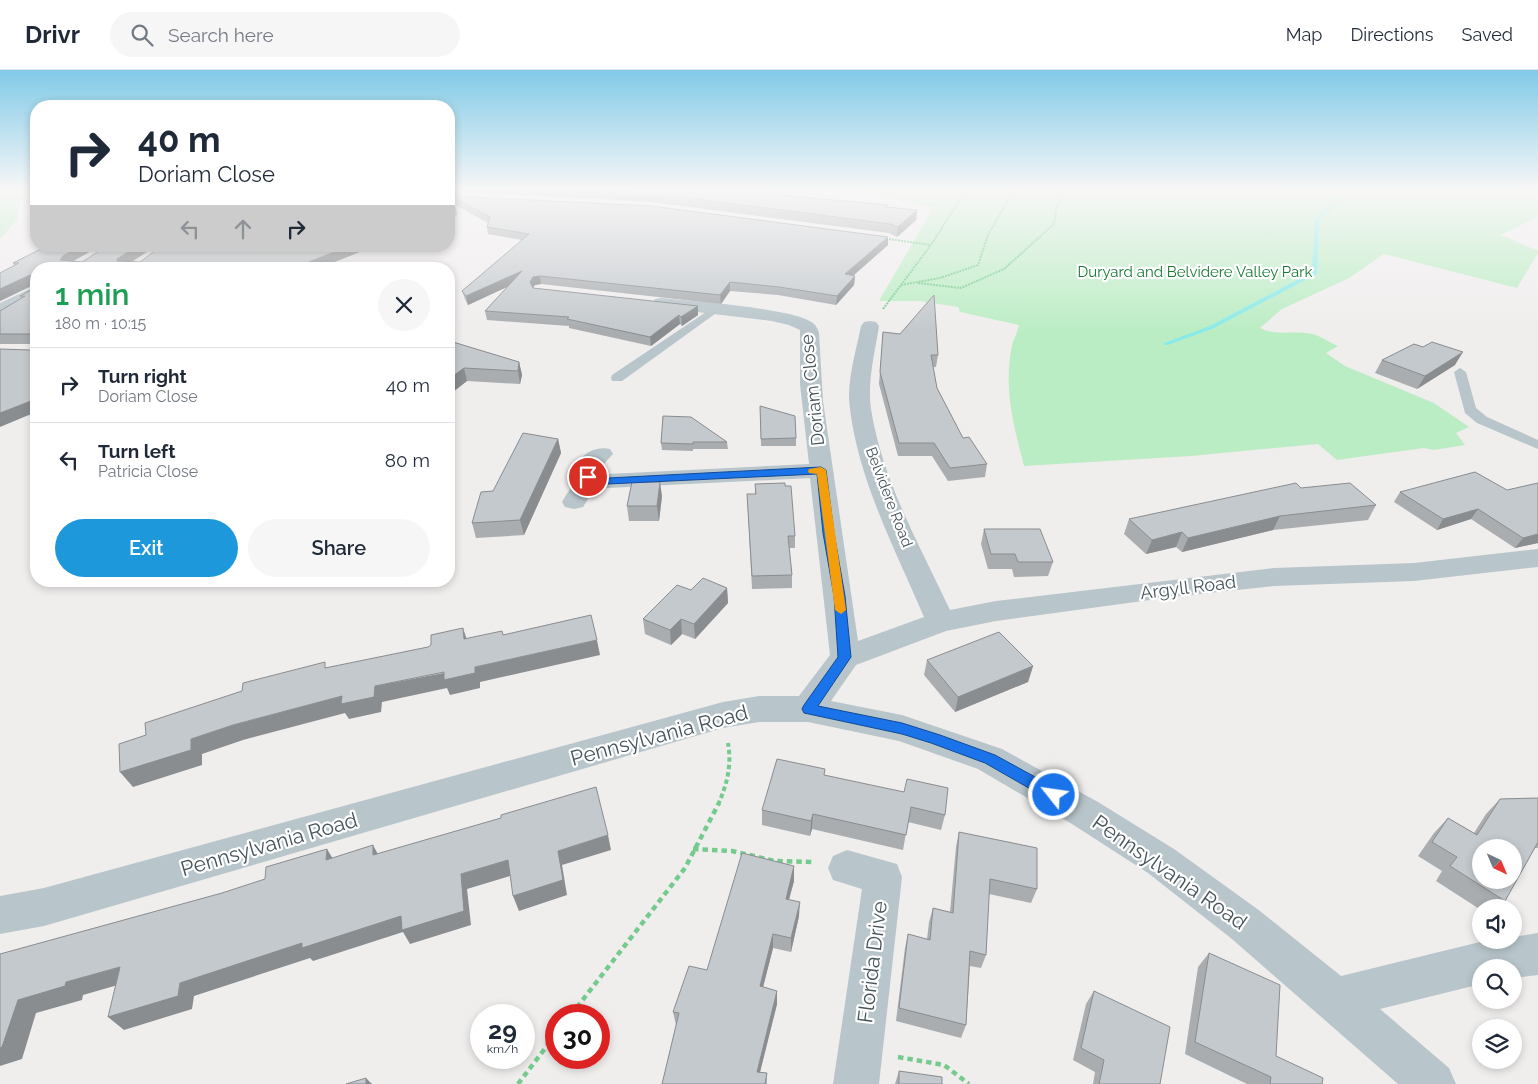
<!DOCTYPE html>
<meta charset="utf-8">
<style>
:root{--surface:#fff;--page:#f6f6f7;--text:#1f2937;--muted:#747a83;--line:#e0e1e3;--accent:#1c98db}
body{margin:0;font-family:Raleway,sans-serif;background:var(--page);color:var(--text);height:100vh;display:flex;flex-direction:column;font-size:19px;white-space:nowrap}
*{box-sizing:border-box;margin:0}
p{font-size:16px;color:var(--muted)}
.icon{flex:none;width:28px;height:28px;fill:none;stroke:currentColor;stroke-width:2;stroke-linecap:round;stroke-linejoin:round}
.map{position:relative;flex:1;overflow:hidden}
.sheet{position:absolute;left:30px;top:192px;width:425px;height:325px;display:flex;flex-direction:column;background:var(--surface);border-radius:20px;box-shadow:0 2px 8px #0003}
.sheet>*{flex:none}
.hud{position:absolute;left:30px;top:30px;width:425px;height:152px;border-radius:20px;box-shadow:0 2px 8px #0003;background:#fff;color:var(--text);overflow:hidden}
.needle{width:32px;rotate:136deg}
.controls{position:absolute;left:1472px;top:769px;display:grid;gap:10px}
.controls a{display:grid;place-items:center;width:50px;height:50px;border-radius:50%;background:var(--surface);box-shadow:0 2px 8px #0003;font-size:25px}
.speed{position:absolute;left:470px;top:934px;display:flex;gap:10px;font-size:25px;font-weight:700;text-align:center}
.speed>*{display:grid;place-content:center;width:65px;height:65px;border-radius:50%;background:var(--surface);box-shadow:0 2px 8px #0003;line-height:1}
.speed small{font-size:12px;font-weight:400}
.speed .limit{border:8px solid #d22;background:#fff;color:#111}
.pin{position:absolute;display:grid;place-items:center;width:42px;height:42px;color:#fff;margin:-21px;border:2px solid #fff;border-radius:50%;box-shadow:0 1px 5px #0007}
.me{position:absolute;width:55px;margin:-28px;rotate:300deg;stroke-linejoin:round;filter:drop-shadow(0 0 4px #0008)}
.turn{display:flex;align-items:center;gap:18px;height:105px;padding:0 25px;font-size:22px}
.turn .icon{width:65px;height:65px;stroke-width:2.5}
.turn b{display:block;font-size:35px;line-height:42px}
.lanes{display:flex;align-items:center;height:48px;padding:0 25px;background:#0003;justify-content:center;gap:25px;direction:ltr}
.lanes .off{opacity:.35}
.round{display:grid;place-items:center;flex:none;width:52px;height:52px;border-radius:26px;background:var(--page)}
.headline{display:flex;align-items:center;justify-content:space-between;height:85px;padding:0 25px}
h1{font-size:30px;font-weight:600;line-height:38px;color:#1e9e55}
.primary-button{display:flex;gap:10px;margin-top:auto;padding:10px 25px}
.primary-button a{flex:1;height:58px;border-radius:30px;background:var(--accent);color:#fff;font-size:20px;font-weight:600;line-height:58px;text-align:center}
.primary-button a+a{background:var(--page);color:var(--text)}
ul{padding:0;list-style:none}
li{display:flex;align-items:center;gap:15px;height:75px;padding:0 25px;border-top:1px solid var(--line)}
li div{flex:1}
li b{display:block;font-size:19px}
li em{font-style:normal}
header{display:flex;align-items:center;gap:30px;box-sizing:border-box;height:70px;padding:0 25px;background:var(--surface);border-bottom:1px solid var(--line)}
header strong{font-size:24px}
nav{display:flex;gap:28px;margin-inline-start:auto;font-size:18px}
.search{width:350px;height:45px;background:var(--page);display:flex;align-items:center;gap:12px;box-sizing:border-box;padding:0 18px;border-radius:28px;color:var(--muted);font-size:19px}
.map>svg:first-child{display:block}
.green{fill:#bbedc4}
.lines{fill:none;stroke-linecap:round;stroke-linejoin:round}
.stream{fill:#88eae9;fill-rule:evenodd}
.path-far2{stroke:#74cb8d;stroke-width:2;stroke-dasharray:2 1;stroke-linecap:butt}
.path-far1{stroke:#74cb8d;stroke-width:4;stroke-dasharray:4.5 3;stroke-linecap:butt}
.path{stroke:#74cb8d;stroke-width:4.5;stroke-dasharray:5.5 4;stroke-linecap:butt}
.lane{fill:#b8c5ca;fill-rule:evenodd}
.street{fill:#b8c5ca;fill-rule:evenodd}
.wall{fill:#a9adb0;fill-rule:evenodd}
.shaded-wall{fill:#898d90}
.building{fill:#c4c9cd;stroke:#898d90;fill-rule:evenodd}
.route{fill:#1a73e8;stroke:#114b97}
.slow{fill:#f59e0b}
.labels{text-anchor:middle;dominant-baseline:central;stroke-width:4.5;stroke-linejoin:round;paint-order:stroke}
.far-park-label{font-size:15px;fill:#187934;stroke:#fff}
.far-street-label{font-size:15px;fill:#45555a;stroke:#fff}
.street-label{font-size:18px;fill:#45555a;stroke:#fff}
.near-street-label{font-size:21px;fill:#45555a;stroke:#fff}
</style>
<header>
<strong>Drivr</strong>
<div class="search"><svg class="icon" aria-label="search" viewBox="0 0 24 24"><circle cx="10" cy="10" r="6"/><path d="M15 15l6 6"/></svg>Search here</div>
<nav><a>Map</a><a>Directions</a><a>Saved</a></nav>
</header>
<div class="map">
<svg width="1538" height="1014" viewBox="0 0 1538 1014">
<rect width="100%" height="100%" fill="#f0eded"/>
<!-- green -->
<path class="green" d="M0,119H36V126L20,129L18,148L0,169Z
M851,119H1538V147L1501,165L1538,181V183L1517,218L1384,184L1349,208L1282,239L1260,258C1277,267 1297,259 1316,265C1323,268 1331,273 1338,276L1326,283L1345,296L1434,333L1469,357L1456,363L1465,375L1434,380L1424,378L1337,390L1318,374L1191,386L1024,396C1014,357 1004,321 1011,281C1012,272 1017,264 1019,255L960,242L958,237L920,231H879L933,138Z"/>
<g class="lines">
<!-- stream -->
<path class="stream" d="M1356,119H1361L1346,126L1319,149L1317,204L1214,258L1168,275H1164V273L1210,256L1312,202L1315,149L1344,124Z"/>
<!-- path-far2 -->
<path class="path-far2" d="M889,169L931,175
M918,213L961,218L1004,199L1054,154L1057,136L1068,119
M901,215L940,208L978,195L988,165L1014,119
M883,239L931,175L967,119"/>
<!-- path-far1 -->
<path class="path-far1" d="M718,735C727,714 732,696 728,673"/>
<!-- path -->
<path class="path" d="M693,779L732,781L775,791L814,792
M571,945L685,798L719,733
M898,987L944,995L969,1014
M518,1014L556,964"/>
<!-- lane -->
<path class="lane" d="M715,236L719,237L721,239L719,241L622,311H612L611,308L612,305Z
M1460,298L1466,302L1476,338L1487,347L1538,370V379L1477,353L1465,343L1454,302Z"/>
<!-- street -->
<path class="street" d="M36,216V228L0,245V233Z
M661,228C689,231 795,238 813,253C816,255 818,260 819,263L823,331L858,571L924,547C896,481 859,412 850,339C846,312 856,282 861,256L864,252L870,251L876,252L879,256C875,282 867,312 871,339C882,410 920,476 950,540L996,531L1274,498L1414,493L1538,479V497L1414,511L1274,516L1172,527L996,551L946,561L856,595L831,631L902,645L1002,679L1098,732L1174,779L1260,841L1341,906L1484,871L1514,870V867L1538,863V905L1514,908V898H1481V914L1380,939L1449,998L1456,1014H1398L1232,869L1148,803L1072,754L978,699L899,671L808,652H759L723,658L44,856L0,864V826L44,818L723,632L759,626H799L830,585L810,408L608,418L596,416L583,437L574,439L565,437L562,432C566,424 573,416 577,408C578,404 577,400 578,396C581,382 598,376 610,379L613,384L602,396L601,402L608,404L809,394L800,314V260L789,255L772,251L655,237L652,233L655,229Z
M847,780L897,794L902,807L879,1014H833L862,819L833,810L828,798L833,786Z"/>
</g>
<!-- wall -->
<path class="wall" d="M449,119H738L781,125L888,135L887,137L917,140L916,150L897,167L889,163L652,132L449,121Z
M451,126L888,175L852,206H855L854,215L836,235L778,225L730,221L721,234L541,214L535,215L533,218L698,245L682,256L680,254L651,276L569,258V256L487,250L485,241L507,217L468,235L465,229L462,221L522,170L488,164L487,157L488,153L452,133Z
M47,176H100L73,191L82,192L107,176H375L36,199V342L30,280L32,278V274H0V241L21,228L20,226L31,220L32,216L0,231V203L14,196L13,193ZM153,178L156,180L140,192H132Z
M883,262L938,285L936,297H933L937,318L963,368L987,394L985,407L948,411L932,386H898L879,314Z
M449,276L519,292L522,305L520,314L467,311L449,325Z
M1382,290L1455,295L1417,319L1375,303Z
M760,336L796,368V376H761Z
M663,346L727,372L728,379H693V381L662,380L661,373Z
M558,369L561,383L524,465L476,468L472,453L493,421Z
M1538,413V473L1515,478L1471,449L1437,460L1394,432L1400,422L1507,420Z
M755,414L795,466V478H789L792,505V518L752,519L747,424H755Z
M1301,418L1376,435L1368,450L1273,460L1182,482L1176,477L1146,484L1124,464L1129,449Z
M662,426L659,451H629L627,436Z
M984,459L1053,492L1048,506L1014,507L1012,499H988L981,474Z
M727,518L728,533L695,569L682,564L671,575L645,564L643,549L691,520Z
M927,590L1033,596L1028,612L955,642L924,605Z
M825,705L945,745L941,760L908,752L903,780L812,759L810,766L762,755V740Z
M1538,728V778H1535L1505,831L1497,838H1481V840L1436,811L1442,801L1418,786L1434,763L1448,748L1474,763L1486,744L1500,729Z
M959,762L1037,819L1031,833L989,824L986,885L981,898L970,896L966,955L961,968L896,951L905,878L908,864L927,869L929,852L933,838L950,842L956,777Z
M794,796V811L789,830L799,846L791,882L773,878L763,917L777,921V934L760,1002L767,1003V1014H662L676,955L673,942Z
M1209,883L1276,986L1322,1014H1247L1185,984L1198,897Z
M1094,921L1160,1014H1093L1095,1002L1073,990L1086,934Z
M899,1001L942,1014H895Z"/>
<!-- shaded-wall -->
<path class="shaded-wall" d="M455,136L457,145L449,148V139Z
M917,140L916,150L897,167L898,157Z
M888,167V175L845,213V204Z
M80,176H100L68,194L60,190L63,186Z
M138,176H152L153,178L122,197L117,191V189Z
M350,176H375L317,199L306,193Z
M522,201L524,209L468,235L466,226Z
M30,205L35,214L0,231V219Z
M540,206L541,214L535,215L531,220L530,212L533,207Z
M855,206L854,215L836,235L837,226Z
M730,212V221L721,234L720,225Z
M698,236V245L682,256L681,247Z
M679,245L680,254L651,276L650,267Z
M1463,282L1455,295L1417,319L1425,306Z
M519,292L522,305L520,314L518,301Z
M464,298L467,311L449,325V309Z
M36,329V342L0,357V343Z
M558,369L561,383L524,465L520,450Z
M660,412L662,426L659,451L657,436Z
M1478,439L1471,449L1437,460L1443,449Z
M1280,446L1273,460L1182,482L1188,468Z
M1182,462L1176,477L1146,484L1152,470Z
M1538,464V473L1515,478L1523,468Z
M727,518L728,533L695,569L694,554Z
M681,549L682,564L671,575L670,560Z
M463,558L468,573L464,569Z
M597,570L600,585L480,612V618L450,625L447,618L382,632L381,642L349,649L345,643L243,670L202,684V695L133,717L120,702L191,669L233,655L342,626L375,616L475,597Z
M1033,596L1028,612L955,642L958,627Z
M813,744L812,759L810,766L811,751Z
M608,765L611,780L562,795L567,825L519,841L513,826L558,781Z
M373,775L381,790L373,785Z
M327,779L336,794L326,790Z
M508,790L513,805L467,819L471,855L410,874L403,862L313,891L310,888L194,926L192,939L124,960L108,947L180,913L461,804Z
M794,796V811L785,843L786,829Z
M800,832L799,846L791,882V868Z
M773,864V878L760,929V916Z
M120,897L135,910L83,925L82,930L36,943L22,989L0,996V978L18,930L66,912Z
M777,921V934L757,1014V1002Z
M366,1008L372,1014H366Z"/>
<!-- building -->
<path class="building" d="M562,119H746L781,123L778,125L888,135L886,137L917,140L898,157L890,154L651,123Z
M451,126L651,136L888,167L845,204L855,206L837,226L779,217L730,212L720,225L540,206L533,207L530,212L533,218L698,236L681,247L679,245L650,267L567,249L569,247L485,241L522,201L466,226L462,221L529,164L487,157L490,147Z
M449,135L455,136L449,139Z
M47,176H80L63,186L60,190L82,192L107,176H138L117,189V191L140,192L159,178V176H350L306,193L327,199H36V329L0,343V279L30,280L32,278V266L30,264H0V241L25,226H20L31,220L33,207L30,205L0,219V203L19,193H13Z
M934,225L938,285H931L937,318L963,368L969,367L987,394L950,398L934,373H899L880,302L883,262L900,264Z
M453,272L519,292L518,301L464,298L449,309V276Z
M1432,272L1463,282L1425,306L1382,290L1414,274L1423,277Z
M760,336L795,346L796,368L761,369Z
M663,346L691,347L727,372H693V374L661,373Z
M523,363L558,369L520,450L472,453L481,422L493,421Z
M1475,402L1507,420L1538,413V464L1523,468L1478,439L1443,449L1400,422Z
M632,412H660L657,436H627Z
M785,413V416H791L795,466H788L792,505L752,506L747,424H756L755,414Z
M1296,413L1301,418L1350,413L1376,435L1280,446L1188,468L1182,462L1152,470L1129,449Z
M984,459H1040L1053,492H1018L1015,484H991Z
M703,508L727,518L694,554L681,549L670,560L643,549L677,515L691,520Z
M591,545L597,570L475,597V603L444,610V602L375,616L374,627L341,634L342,626L233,655L191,669V680L120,702L119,674L146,665L145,653L242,621L243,613L325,592V598L428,577L431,575V565L463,558L464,569L502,561L503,565Z
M999,562L1033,596L958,627L927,590Z
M777,689L825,699L824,705L904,722L907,709L948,718L945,745L911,737L906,765L813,744L811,751L762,740Z
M596,717L608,765L558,781L563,810L513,826L508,790L461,804L464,841L402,860L401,846L302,878V873L180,913L178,926L108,947L120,897L66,912L65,916L18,930L2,977L0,978V884L222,823L265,809L266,797L327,779L326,790L373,775V785L501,748V745Z
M1538,728V772L1505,831L1450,796L1457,787L1432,772L1448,748L1477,765L1500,729ZM1481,778H1514V810H1481Z
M959,762L1037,778V819L990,809L986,885L970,881L966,955L899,938L908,864L930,870L933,838L953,843Z
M742,783L794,796L786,829L800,832L791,868L773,864L760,916L777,921L757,1002L767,1003L765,1014H662L679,943L673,942L689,896L707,900Z
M1209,883L1280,915L1276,986L1323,1008L1322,1014H1270L1271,1007L1195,972Z
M1094,921L1170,957L1160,1014H1099L1104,990L1081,978Z
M899,1001L942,1007V1014H899Z
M366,1008V1014H346Z"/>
<!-- sky -->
<linearGradient id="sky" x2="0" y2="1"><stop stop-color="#81cae8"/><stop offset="0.46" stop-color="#f8f7f7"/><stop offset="1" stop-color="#f8f7f7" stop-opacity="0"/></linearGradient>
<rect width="1538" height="261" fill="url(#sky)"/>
<!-- route -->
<path class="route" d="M821,397L826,400L834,463L845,526L851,587L818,636L902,653L940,665L995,685L1059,720L1061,725L1059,729L1054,731L1048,729L985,693L931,673L902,664L804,643L802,639L804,635L838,587L834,526L823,463L817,404L608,414L585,409L584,407L588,404L608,408Z"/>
<!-- slow -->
<path class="slow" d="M821,397L826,400L846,540L841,544L835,540L817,404L809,403L808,401L809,399Z"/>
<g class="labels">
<!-- far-park labels -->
<g class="far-park-label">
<text x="1195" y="202">Duryard and Belvidere Valley Park</text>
</g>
<!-- far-street labels -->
<g class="far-street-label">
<text transform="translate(889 427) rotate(69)">Belvidere Road</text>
</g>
<!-- street labels -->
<g class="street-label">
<text transform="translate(812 320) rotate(-96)">Doriam Close</text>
<text transform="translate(1188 517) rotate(-7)">Argyll Road</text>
</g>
<!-- near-street labels -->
<g class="near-street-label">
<text transform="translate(659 665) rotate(-15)">Pennsylvania Road</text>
<text transform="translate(269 774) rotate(-16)">Pennsylvania Road</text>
<text transform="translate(1170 802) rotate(35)">Pennsylvania Road</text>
<text transform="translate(872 892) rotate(-83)">Florida Drive</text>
</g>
</g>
</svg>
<div class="controls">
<a><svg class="needle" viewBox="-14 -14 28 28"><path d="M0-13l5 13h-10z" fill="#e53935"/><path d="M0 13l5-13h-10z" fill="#747a83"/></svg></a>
<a><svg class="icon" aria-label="sound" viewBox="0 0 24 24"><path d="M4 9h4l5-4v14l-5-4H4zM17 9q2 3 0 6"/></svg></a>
<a><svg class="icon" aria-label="search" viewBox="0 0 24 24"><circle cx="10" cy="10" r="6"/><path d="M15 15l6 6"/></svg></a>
<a><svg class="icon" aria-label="layers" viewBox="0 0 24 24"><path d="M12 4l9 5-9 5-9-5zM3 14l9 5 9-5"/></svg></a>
</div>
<div class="speed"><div>29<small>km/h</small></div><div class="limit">30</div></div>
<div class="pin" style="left:588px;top:407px;background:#d93025"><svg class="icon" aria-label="arrive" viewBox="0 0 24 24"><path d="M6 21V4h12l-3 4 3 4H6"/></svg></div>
<svg class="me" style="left:1054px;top:725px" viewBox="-20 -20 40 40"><circle r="17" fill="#1a73e8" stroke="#fff" stroke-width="3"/><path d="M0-11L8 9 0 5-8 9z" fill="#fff"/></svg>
<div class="hud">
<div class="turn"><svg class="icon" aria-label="right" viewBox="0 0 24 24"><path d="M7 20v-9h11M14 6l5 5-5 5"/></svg><div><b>40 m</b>Doriam Close</div></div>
<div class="lanes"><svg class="icon off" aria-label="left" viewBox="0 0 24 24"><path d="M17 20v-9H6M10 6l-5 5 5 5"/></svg><svg class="icon off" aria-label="ahead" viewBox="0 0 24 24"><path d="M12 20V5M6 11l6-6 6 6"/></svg><svg class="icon" aria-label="right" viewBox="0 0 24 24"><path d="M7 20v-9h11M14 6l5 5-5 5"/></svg></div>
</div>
<section class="sheet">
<div class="headline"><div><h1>1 min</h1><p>180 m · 10:15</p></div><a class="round"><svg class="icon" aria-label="close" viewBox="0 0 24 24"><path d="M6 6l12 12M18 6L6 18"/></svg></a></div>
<ul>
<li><svg class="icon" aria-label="right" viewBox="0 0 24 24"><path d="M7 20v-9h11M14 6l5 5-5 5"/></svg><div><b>Turn right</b><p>Doriam Close</p></div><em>40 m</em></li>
<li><svg class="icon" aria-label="left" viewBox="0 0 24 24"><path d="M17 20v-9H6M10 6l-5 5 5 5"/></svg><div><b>Turn left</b><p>Patricia Close</p></div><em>80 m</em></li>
</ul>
<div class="primary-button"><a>Exit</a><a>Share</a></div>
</section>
</div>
